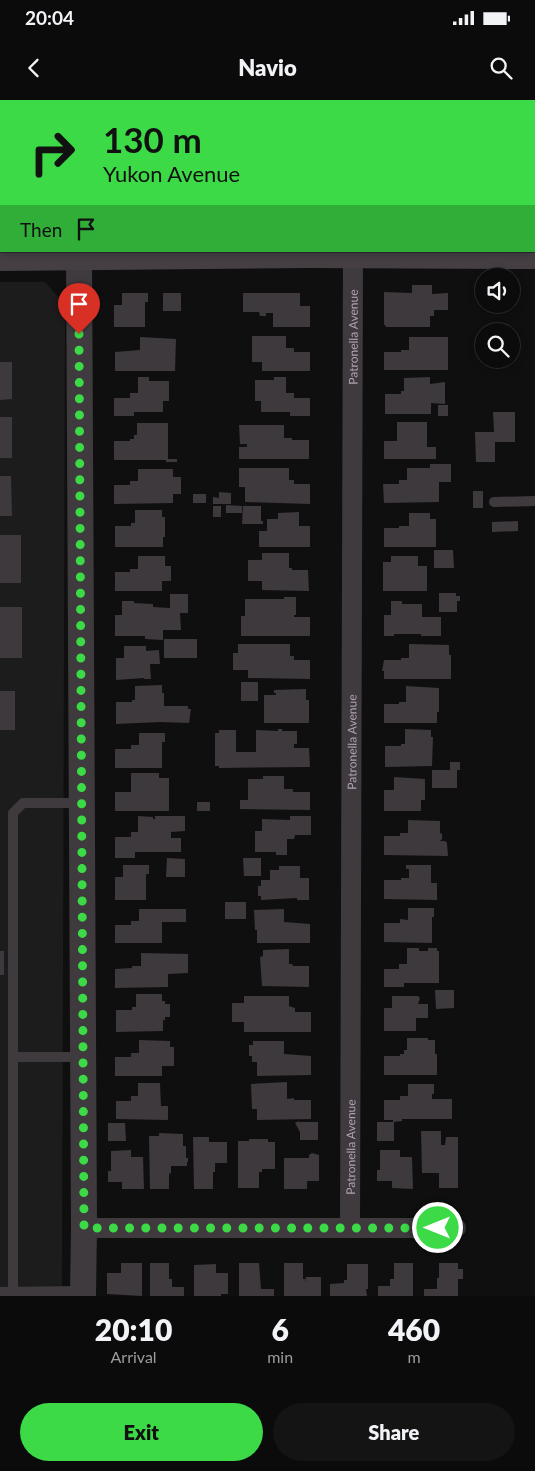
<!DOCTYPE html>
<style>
:root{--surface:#0c0b0c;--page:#151415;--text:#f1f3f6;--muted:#9a9b9d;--line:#2c2b2d;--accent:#3dda47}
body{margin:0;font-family:Lato,sans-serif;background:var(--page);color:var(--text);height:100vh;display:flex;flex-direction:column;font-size:19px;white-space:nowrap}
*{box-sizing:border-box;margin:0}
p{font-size:16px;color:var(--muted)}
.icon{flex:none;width:28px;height:28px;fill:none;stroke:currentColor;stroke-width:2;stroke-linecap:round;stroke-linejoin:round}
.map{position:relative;height:1196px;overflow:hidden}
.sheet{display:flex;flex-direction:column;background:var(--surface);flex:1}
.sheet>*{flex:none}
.top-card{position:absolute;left:0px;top:0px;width:535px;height:152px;box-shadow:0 2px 8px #0003,0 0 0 1px var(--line);background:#3dda47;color:#111;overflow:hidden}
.tools{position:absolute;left:475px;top:168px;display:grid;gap:10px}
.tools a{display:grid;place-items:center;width:45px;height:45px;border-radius:50%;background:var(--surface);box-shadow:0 2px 8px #0003,0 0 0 1px var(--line);font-size:25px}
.pin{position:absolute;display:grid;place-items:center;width:42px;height:42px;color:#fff;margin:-51px -21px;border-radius:50% 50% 50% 0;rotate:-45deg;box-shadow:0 0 5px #0007}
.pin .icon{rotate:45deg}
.me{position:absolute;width:55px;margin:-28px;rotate:270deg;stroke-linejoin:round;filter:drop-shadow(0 0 4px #0008)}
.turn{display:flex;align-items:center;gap:18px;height:105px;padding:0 20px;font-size:22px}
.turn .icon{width:65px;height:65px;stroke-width:2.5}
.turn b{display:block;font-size:35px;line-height:42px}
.then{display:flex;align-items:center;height:48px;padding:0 20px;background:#0003;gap:10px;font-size:19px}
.eta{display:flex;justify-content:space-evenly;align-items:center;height:85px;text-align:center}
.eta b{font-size:30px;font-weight:800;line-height:35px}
.cta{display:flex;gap:10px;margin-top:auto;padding:10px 20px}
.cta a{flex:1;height:58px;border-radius:30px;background:var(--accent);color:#111;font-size:20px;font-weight:800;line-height:58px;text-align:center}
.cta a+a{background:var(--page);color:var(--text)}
.status{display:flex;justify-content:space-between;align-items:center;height:35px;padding:0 25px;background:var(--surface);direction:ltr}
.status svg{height:14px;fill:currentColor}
header{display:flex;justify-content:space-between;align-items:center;height:65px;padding:0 20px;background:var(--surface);font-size:22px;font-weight:800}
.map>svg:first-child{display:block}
.built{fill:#1d1c1d}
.building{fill:#3d393d}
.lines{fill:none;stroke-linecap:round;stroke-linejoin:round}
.service{stroke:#3f3a3e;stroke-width:10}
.minor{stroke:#3f3a3e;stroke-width:20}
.tertiary{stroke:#3f3a3e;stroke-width:26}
.secondary{stroke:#453f44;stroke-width:28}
.route{stroke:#3dda47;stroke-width:9;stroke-dasharray:0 16.2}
.labels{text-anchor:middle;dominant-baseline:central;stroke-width:4;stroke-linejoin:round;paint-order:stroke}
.street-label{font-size:12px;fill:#b0a2ae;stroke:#0b0a0b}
</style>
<div class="status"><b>20:04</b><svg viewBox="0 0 49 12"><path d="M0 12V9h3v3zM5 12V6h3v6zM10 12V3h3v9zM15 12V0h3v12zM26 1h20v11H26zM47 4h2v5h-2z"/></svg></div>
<header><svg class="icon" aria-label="back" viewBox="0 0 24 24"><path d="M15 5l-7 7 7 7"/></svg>Navio<svg class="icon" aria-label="search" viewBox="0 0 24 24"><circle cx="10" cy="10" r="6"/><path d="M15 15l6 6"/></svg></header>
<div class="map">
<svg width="535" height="1196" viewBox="0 0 535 1196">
<rect width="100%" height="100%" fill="#100f10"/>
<!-- built -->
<path class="built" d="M0,182H45L65,204L62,1196H0Z"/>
<!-- building -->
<path class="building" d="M412,185H432V194L448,193V210H434V216H430V227H386L384,224V192L412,193Z
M122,193H148V202H145V227H114V205H122Z
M163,193H181V211H163Z
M243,193H300V206H310V227H273V213H266V216H260L259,212H243Z
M252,236H286V248H294V252H310V271H262V262H252Z
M140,237L176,239L175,271H115V252L140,250Z
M409,237H448V270H384V252H401V250H409Z
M0,262H12V299L0,300Z
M138,277H149V281H169V301H163V312H134V316H114V298H130V293H138Z
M274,277H286V293H294V298H310V316H290V312H261V301H255V280H274Z
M430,277V284L445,282V304L431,303V314H385V294H401V291H404V278Z
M438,305H448V316H438Z
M493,312H515V342H495V362H476L475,332H494Z
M0,317H12V358H0Z
M397,322H427V347H436V359H384V341H397Z
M137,323H168V359H177V362H166V360H114V341H130V339H134V335H137Z
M239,325H284V338H292V340H309V359H239V347H247V344H240Z
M430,364H451V382H439V402L384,403L383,384H399V380H407V368H430Z
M239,368H289V380H294V384H310V404L245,402V387H239Z
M138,369H173V377H181V394H173V403L114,404V385H130V381H138Z
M0,376H11L12,416H0Z
M473,391H483V408H473Z
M219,392L231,393V404H213V397L219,398Z
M193,394H206V403H193Z
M226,405L242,406V413H226Z
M213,406H221V417H213Z
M243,406H261V421H263V424H242Z
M135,410H162V417H165V437H163V447H115V426H131V423H135Z
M299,412V426H310V447H259V431H267V419H278V413Z
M409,413H430V419H436V447H384V428H399V426H409Z
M518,421V431L492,432V422Z
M0,435H21V483H0Z
M434,450H453L454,468H434Z
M262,453H289V468H292V470H308L309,491L262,490V481H248V460H262Z
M138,456H165V466H171V481H162V491H115V472H130V469H138Z
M391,456H418V466H427V491H383V462H391Z
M439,493H456V496H460V501H457V512H439Z
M170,494H188V513H180L181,530H163V540L145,539V536H115V515H122V501H134V503L153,504V507L170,508Z
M284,497H296V515H294V517H310V536H241V516H245V499H284Z
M391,501H402V504H422V517H441V536H421V534H394V536H384V515H391Z
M0,507H22V558H0Z
M164,539H197V558H164Z
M238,544H290V556H294V560H310V579L248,578V570H233V553H238Z
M409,544L449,545V555H451V579H384V571H382L384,560H401V558H409Z
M124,546H146V551L159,550L160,564H150L151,579H144V578L116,580V558H124Z
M241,582H258V601H241Z
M162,585V593H164V606H188V609H191L189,623L160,622L116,624V602H132V600H135V586Z
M406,586L439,588V612H437V623H384V604H399V602H406Z
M306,589V600H309V623H264V595H276V593H274V590Z
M0,591H15V630H0Z
M278,629H282V631H297V644H294V648H309L310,667L219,668V666H215V633H219V630H236V652H256V630L278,631Z
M405,629L431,630V637H433L432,666L385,667V646H401V644H405Z
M139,633H165V642H162V668H115V649H131V645H139Z
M450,662H460V670H457V688H432V670H450Z
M131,673H159V678H169V711H115V692H131Z
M263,676H284V689H293V692H310V710L240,709V700H248V679H263Z
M394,677L425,679V700H421V711H384V690H394Z
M197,702H210V711H197Z
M138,716L153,717V719H155V716H185V731L171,732V738H181V752H135V758H115V737H131V732H138Z
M290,716H311V735H295L294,739H287V755H276V752H255V731H262V719L290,720Z
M408,720L440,721V733L442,734V739L440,741H445L447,743L448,756L384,755V736H400V733H408Z
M167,758L185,759V777H166Z
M243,758H261V776H244Z
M123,765H149V774H146V800H115V777H123Z
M406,765H431V783H437V800L384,799V780H401V778H409V769H406Z
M279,766H300V778H309V800H297V798L261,800V796H258V786H261V780H270V770H279Z
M225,802H246V819H225Z
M408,808H434V817H432V843L384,842V823H400V819L408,820Z
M139,809H186V822H162V843H115V825H131V821H139Z
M284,809V822L310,824V843H257V830H255L254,810Z
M407,848H419V851H428V848H437V851H439V883H404V887H384V869H399V864H407Z
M289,849V864H292L293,866H309V887L262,886L260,857L263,856V850Z
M0,851H4V875H0Z
M141,853L188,854V873L168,874V887L115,888V869L132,868V866H141Z
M435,890H454V908L436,909Z
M136,894H162V901H165V904H170V917H165V920H163V931L116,932V910H132V907H136Z
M244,896H289V906L295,908V912H311V932H244V922H232V903H244Z
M392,896H418L420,898L418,904H428V918H416V931H384V908H392Z
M407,938H428V940H435V954H437V975H384V956H400V954H404V950H407Z
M139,940L170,941V947H174V966H162V976H115V957H131V953H139Z
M253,941H284V954L311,956V975L257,976V962H252V956H249V945H253Z
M287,982V999L294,998V1000H311V1019L257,1020V1009H252L251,984Z
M138,983H160L161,1006H168V1020L116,1019V1001H131V996H138Z
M408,984H434V994H432V999H452V1019H402V1021L393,1022V1020H384V1000H400V996H408Z
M299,1021L300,1023V1022H318V1040H300V1032L295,1023Z
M377,1022H394V1041H377Z
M108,1023H125L126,1041H108Z
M421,1031H441V1045H445L446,1037H458V1088H439V1073H422Z
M159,1033L183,1034V1046H186V1058H188V1062H187V1066H171V1073L169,1074V1089H150L149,1036H159Z
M193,1037H209V1042H227V1063H215V1072H213V1089H194Z
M249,1039H268V1042H275V1069H262V1072H259V1088H238V1041H249Z
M131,1050V1057H143L144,1089H122V1082H108V1071H111V1051Z
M380,1050H400V1057H412L413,1089L392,1088V1081H377V1070H380Z
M312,1053L319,1055V1081H307V1089H284V1058H309V1055Z
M121,1163H142V1196L107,1194V1173H121Z
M150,1163H169V1179H172V1187H184V1196H150Z
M239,1163H259L261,1189H274V1196H239Z
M284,1163H303V1179H305V1183L306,1177H321V1196H284Z
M394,1163H413V1196H378V1186H390V1179H394Z
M439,1163H458V1169H463V1179H458V1196H424V1189H437V1178H439Z
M216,1164V1173H228V1194H221V1196H194V1165Z
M347,1164H368V1189H366L367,1196H330V1184L344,1183V1180H347Z"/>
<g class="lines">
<!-- service -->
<path class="service" d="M0,34H1
M494,402L535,401
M13,957H82
M0,1192L82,1191
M13,1192V713L23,703H81"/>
<!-- minor -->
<g class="minor">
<path d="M26,0V1"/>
<path d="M269,0L270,1"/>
<path d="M84,1128H456"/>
<path id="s1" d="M350,1128L353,154"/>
</g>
<!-- tertiary -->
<path class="tertiary" d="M88,1V0
M79,151L84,1128L83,1196"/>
<!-- secondary -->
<path class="secondary" d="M0,157L308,154L535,155"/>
</g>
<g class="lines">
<!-- route -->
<path class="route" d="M79,234L84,1128H438"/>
</g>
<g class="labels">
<!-- street labels -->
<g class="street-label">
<text stroke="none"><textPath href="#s1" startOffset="891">Patronella Avenue</textPath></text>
<text stroke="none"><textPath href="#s1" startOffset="486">Patronella Avenue</textPath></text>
<text stroke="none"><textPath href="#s1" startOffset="81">Patronella Avenue</textPath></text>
</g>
</g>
</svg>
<div class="tools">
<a><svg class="icon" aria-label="sound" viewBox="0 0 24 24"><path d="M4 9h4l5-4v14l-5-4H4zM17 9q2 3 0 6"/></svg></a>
<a><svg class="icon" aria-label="search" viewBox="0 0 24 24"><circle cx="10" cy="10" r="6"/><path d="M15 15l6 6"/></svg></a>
</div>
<div class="pin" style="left:79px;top:234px;background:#d93025"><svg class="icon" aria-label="arrive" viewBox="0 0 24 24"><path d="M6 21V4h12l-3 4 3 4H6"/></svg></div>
<svg class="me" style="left:438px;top:1128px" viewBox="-20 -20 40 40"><circle r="17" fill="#3dda47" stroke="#fff" stroke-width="3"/><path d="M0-11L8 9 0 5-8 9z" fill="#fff"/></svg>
<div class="top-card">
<div class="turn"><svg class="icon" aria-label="right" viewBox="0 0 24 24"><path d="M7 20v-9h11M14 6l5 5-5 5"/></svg><div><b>130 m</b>Yukon Avenue</div></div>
<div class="then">Then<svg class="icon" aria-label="arrive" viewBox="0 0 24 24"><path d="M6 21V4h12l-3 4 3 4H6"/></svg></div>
</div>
</div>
<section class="sheet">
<div class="eta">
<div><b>20:10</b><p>Arrival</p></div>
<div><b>6</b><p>min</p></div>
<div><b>460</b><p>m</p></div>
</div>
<div class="cta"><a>Exit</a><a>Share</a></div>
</section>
